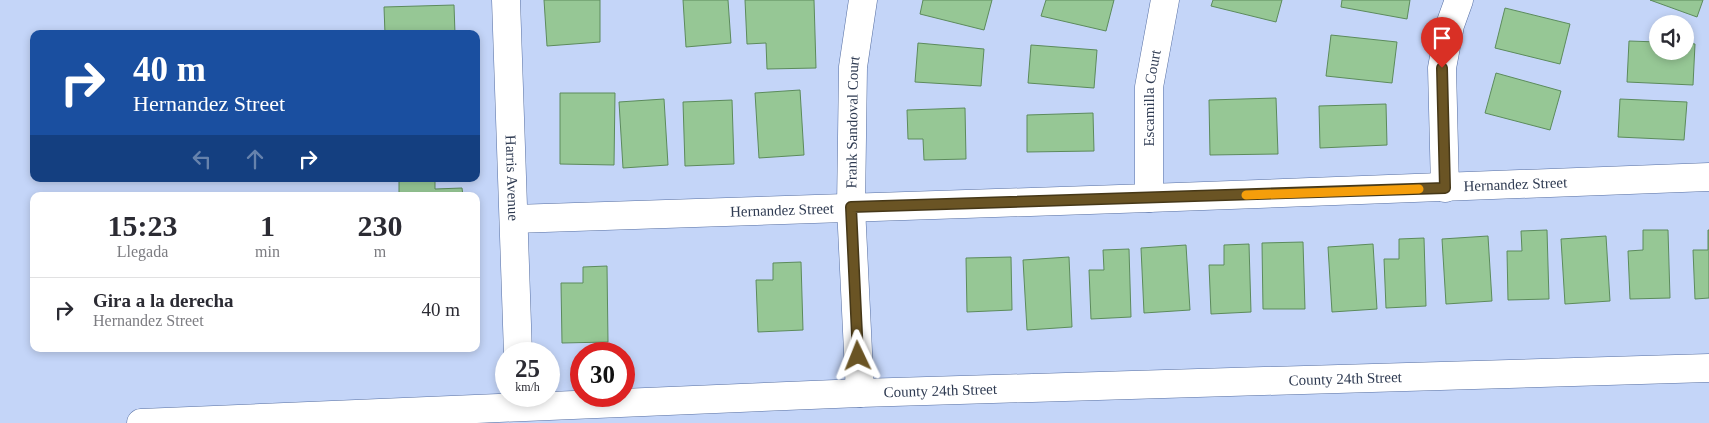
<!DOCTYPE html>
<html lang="es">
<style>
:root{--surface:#fff;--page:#f2f2f3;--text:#2b2b33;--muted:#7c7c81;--line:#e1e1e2}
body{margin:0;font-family:"Times New Roman",serif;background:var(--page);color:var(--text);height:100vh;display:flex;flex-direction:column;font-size:19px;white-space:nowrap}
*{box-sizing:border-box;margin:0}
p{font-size:16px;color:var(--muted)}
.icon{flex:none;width:28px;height:28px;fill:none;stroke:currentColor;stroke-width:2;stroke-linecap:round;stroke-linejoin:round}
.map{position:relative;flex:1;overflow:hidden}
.details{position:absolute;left:30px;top:192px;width:450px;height:160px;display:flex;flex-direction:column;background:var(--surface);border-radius:10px;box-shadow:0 2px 8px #0003}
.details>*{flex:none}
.banner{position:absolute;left:30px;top:30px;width:450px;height:152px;border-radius:10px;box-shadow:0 2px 8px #0003;background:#1a4fa0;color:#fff;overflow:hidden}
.controls{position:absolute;left:1649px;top:15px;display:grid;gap:10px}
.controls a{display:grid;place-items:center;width:45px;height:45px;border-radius:50%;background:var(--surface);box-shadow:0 2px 8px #0003;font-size:25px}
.speed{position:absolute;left:495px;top:342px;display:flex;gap:10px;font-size:25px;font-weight:700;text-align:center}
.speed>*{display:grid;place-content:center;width:65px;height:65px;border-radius:50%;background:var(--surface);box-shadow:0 2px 8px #0003;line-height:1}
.speed small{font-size:12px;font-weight:400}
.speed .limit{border:8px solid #d22;background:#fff;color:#111}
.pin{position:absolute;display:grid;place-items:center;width:42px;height:42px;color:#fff;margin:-51px -21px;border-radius:50% 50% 50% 0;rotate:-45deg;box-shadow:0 0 5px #0007}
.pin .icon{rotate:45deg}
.me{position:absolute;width:55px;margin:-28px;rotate:358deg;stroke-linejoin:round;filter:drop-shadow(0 0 4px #0008)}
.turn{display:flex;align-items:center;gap:18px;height:105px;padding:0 20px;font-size:22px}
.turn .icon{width:65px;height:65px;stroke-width:2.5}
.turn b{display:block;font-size:35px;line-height:42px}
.lanes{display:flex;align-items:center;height:48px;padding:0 20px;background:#0003;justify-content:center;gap:25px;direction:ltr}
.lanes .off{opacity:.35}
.eta{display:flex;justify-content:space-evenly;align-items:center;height:85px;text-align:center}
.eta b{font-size:30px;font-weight:700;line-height:35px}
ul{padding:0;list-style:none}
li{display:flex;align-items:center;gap:15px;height:65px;padding:0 20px;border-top:1px solid var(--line)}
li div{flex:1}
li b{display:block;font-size:19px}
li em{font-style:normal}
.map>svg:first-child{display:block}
.building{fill:#96c795;stroke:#5c8b5c}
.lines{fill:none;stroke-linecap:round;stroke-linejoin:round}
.minor-casing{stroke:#556ea2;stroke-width:29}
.major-casing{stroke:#556ea2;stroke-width:29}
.minor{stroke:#fff;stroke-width:28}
.major{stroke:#fff;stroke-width:28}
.route-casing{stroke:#453717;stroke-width:12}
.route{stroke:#6a5424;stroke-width:9}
.slow{stroke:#f59e0b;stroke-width:9}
.labels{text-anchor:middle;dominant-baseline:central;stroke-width:5;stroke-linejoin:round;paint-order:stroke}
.street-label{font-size:15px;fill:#2f3b52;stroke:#f3f6fc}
</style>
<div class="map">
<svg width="1709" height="423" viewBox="0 0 1709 423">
<rect width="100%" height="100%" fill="#c4d5f8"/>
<!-- building -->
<path class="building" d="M544,0H600V42L547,46Z
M683,0H728L731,43L686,47Z
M745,0H814L816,68L767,69L766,43L747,44Z
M923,0H992L984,30L920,14Z
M1046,0H1114L1106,31L1041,16Z
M1213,0H1282L1276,22L1211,6Z
M1342,0H1410L1407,19L1341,7Z
M1650,0H1703L1697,17Z
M454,5L455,34H385L384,7Z
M1505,8L1570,24L1560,64L1495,48Z
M1331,35L1397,42L1392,83L1326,76Z
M1629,41L1658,42V51H1685V43L1695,44L1693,85L1627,82Z
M918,43L984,49L981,86L915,82Z
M1031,45L1097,50L1094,88L1028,83Z
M1496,73L1561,91L1550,130L1485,113Z
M800,90L804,155L759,158L755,93Z
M560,93H615L614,165L560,164Z
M1276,98L1278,154L1210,155L1209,100Z
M664,99L668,165L623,168L619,102Z
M1620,99L1687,102L1684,140L1618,137Z
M732,100L734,164L685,166L683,102Z
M1386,104L1387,145L1320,148L1319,106Z
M965,108L966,159L924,160L923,139H908L907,110Z
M1093,113L1094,151L1027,152V115Z
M399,179H435V189L462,188L463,196H399Z
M1547,230L1549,299L1508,300L1507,251H1522L1521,231Z
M1643,230H1668L1670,298L1630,299L1628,251L1643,250Z
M1708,230H1709V298L1695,299L1693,250H1708Z
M1488,236L1492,301L1446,304L1442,239Z
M1606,236L1610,301L1565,304L1561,239Z
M1424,238L1426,306L1386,308L1384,259H1399V239Z
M1303,242L1305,309H1263L1262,243Z
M1249,244L1251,312L1211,314L1209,265H1224V245Z
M1373,244L1377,309L1332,312L1328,247Z
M1186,245L1190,310L1144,313L1141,248Z
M1129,249L1131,317L1091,319L1089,270H1104L1103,250Z
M1011,257L1012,310L967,312L966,258Z
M1069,257L1072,327L1027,330L1023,260Z
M801,262L803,330L758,332L756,280H773V263Z
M607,266L608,342L562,343L561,283H583V267Z"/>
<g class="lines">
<!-- minor casing -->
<g class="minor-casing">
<g id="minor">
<path id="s1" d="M506,0L518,354"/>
<path d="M1445,188L1442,68L1450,25L1459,0"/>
<path id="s2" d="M1149,198V87L1165,0"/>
<path id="s3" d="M514,219L1149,198L1709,177"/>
<path id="s4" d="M860,393L851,207L853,67L863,0"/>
</g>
</g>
<!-- major casing -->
<g class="major-casing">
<g id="major">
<path id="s5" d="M141,423L860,393L1709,368"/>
</g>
</g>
<!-- minor -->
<use href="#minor" class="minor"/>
<!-- major -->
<use href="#major" class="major"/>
</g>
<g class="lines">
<!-- route casing -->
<g class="route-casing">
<path id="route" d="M858,356L851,207L1445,188L1442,68"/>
</g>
<!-- route -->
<use href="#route" class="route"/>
<!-- slow -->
<path class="slow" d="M1246,195L1419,189"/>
</g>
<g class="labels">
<!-- street labels -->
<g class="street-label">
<text stroke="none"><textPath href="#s2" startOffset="100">Escamilla Court</textPath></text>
<text stroke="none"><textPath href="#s4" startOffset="271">Frank Sandoval Court</textPath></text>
<text stroke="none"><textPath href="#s1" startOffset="178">Harris Avenue</textPath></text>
<text stroke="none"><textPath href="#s3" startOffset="1002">Hernandez Street</textPath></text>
<text stroke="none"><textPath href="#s3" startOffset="268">Hernandez Street</textPath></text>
<text stroke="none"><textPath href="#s5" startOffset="1205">County 24th Street</textPath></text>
<text stroke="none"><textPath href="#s5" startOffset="800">County 24th Street</textPath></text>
</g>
</g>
</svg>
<div class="controls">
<a><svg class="icon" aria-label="sound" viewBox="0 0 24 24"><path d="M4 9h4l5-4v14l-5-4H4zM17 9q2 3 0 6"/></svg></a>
</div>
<div class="speed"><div>25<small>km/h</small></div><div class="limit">30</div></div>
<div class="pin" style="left:1442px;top:68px;background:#d93025"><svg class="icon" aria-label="arrive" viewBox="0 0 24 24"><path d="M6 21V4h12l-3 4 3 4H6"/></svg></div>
<svg class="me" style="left:858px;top:356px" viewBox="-20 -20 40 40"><path d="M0-17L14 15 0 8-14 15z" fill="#6a5424" stroke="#fff" stroke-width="4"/></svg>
<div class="banner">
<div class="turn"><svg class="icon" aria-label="right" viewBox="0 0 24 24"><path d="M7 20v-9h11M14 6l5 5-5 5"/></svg><div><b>40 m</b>Hernandez Street</div></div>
<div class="lanes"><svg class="icon off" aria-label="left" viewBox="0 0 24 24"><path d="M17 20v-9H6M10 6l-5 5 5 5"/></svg><svg class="icon off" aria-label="ahead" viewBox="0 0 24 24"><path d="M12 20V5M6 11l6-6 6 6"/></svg><svg class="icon" aria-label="right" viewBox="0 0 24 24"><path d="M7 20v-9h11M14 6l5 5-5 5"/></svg></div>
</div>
<section class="details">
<div class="eta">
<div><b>15:23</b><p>Llegada</p></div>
<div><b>1</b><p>min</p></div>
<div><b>230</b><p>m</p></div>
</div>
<ul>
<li><svg class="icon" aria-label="right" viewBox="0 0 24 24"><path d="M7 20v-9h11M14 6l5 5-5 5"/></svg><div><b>Gira a la derecha</b><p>Hernandez Street</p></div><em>40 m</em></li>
</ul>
</section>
</div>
